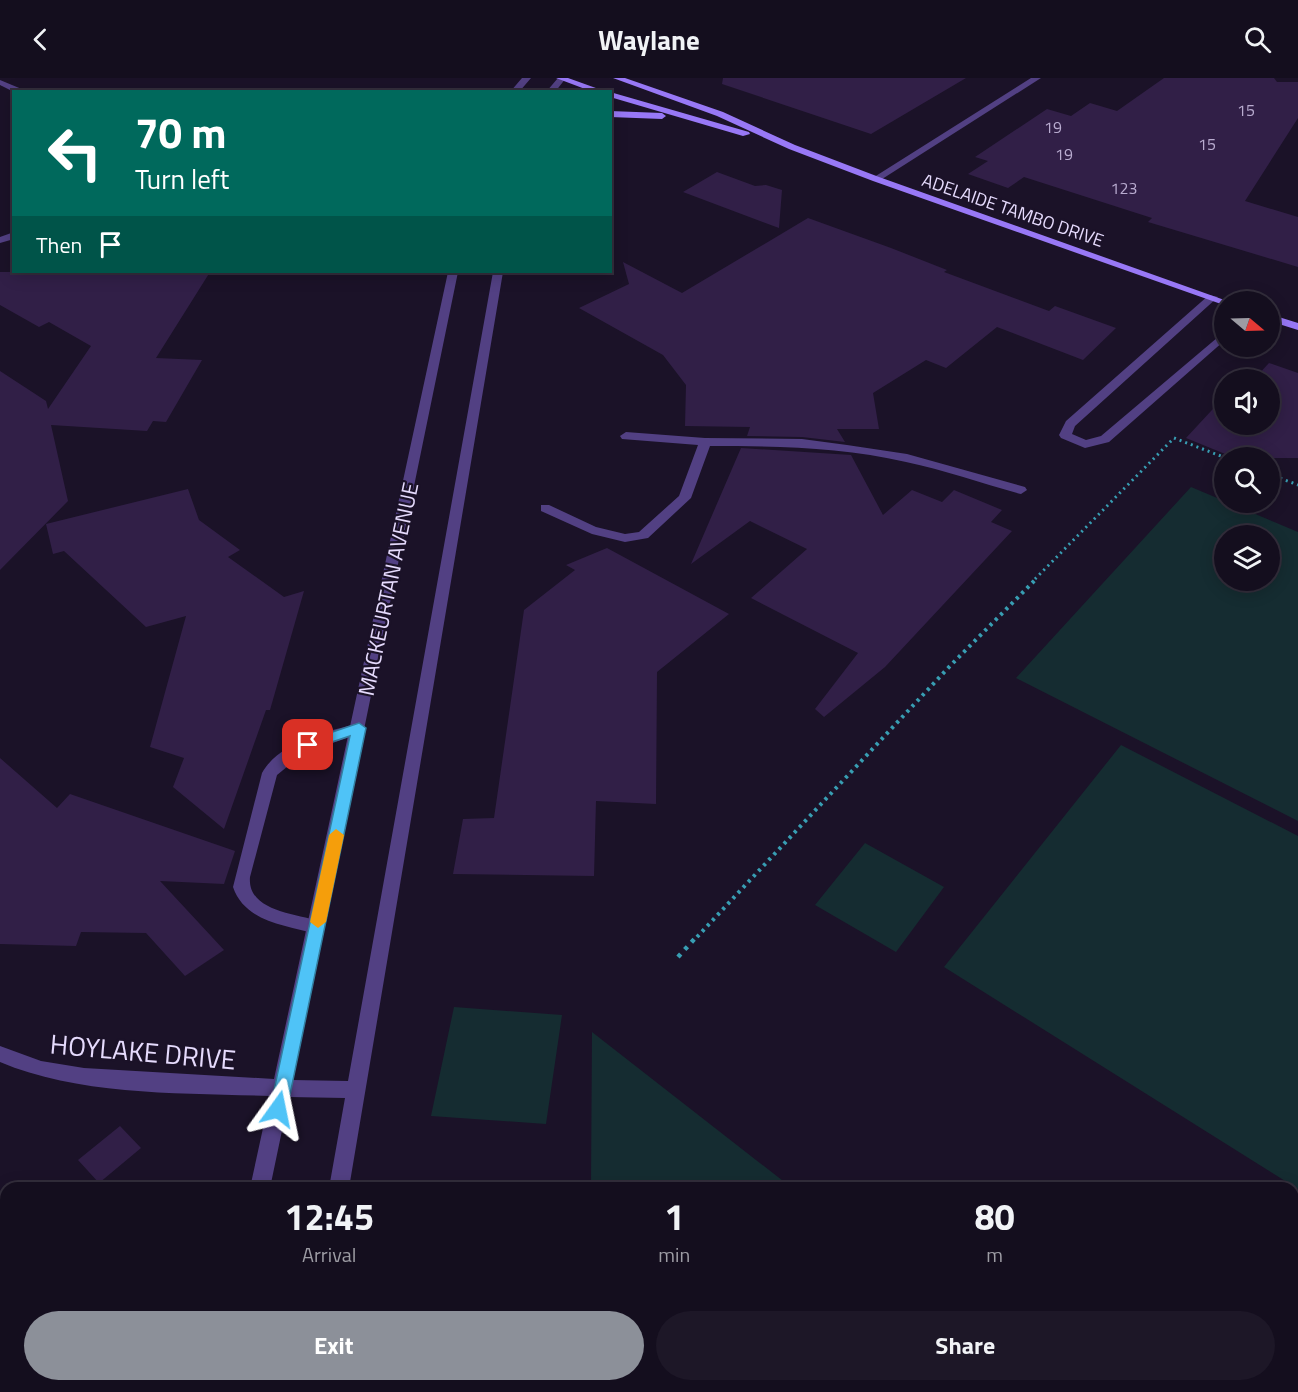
<!DOCTYPE html>
<style>
:root{--surface:#140e1e;--page:#1d1727;--text:#f1f3f6;--muted:#9d9ca4;--line:#332e3c;--accent:#8c9099}
body{margin:0;font-family:"Titillium Web",sans-serif;background:var(--page);color:var(--text);height:100vh;display:flex;flex-direction:column;font-size:22px;white-space:nowrap}
*{box-sizing:border-box;margin:0}
p{font-size:20px;color:var(--muted)}
.icon{flex:none;width:33px;height:33px;fill:none;stroke:currentColor;stroke-width:2;stroke-linecap:round;stroke-linejoin:round}
.map{position:relative;flex:1;overflow:hidden}
.side{position:absolute;left:0px;top:1104px;width:1299px;height:210px;display:flex;flex-direction:column;background:var(--surface);border-radius:18px 18px 0 0;box-shadow:0 3px 15px #0003,0 0 0 2px var(--line)}
.side>*{flex:none}
.guide{position:absolute;left:12px;top:12px;width:600px;height:183px;border-radius:0px;box-shadow:0 3px 15px #0003,0 0 0 2px var(--line);background:#00695c;color:#fff;overflow:hidden}
.needle{width:39px;rotate:109deg}
.tools{position:absolute;left:1214px;top:213px;display:grid;gap:12px}
.tools a{display:grid;place-items:center;width:66px;height:66px;border-radius:50%;background:var(--surface);box-shadow:0 3px 15px #0003,0 0 0 2px var(--line);font-size:30px}
.pin{position:absolute;display:grid;place-items:center;width:51px;height:51px;color:#fff;margin:-26px;border-radius:12px;box-shadow:0 3px 9px #0006}
.me{position:absolute;width:66px;margin:-33px;rotate:12deg;stroke-linejoin:round;filter:drop-shadow(0 0 4px #0008)}
.turn{display:flex;align-items:center;gap:21px;height:126px;padding:0 24px;font-size:27px}
.turn .icon{width:78px;height:78px;stroke-width:2.5}
.turn b{display:block;font-size:42px;line-height:51px}
.then{display:flex;align-items:center;height:57px;padding:0 24px;background:#0003;gap:12px;font-size:22px}
.eta{display:flex;justify-content:space-evenly;align-items:center;height:102px;text-align:center}
.eta b{font-size:36px;font-weight:700;line-height:42px}
.primary-button{display:flex;gap:12px;margin-top:auto;padding:12px 24px}
.primary-button a{flex:1;height:69px;border-radius:36px;background:var(--accent);color:#fff;font-size:24px;font-weight:700;line-height:69px;text-align:center}
.primary-button a+a{background:var(--page);color:var(--text)}
header{display:flex;justify-content:space-between;align-items:center;height:78px;padding:0 24px;background:var(--surface);font-size:27px;font-weight:700}
.map>svg:first-child{display:block}
.green{fill:#152c31;fill-rule:evenodd}
.building{fill:#311f47}
.lines{fill:none;stroke-linecap:round;stroke-linejoin:round}
.path-far2{stroke:#389eb3;stroke-width:3;stroke-dasharray:2 4;stroke-linecap:butt}
.path-far1{stroke:#389eb3;stroke-width:4;stroke-dasharray:3 4.5;stroke-linecap:butt}
.path{stroke:#389eb3;stroke-width:4.5;stroke-dasharray:4 6;stroke-linecap:butt}
.lane{fill:#524083;fill-rule:evenodd}
.street{fill:#524083;fill-rule:evenodd}
.secondary{fill:#9878f6;fill-rule:evenodd}
.route{fill:#4fc3f7;stroke:#337fa1;stroke-width:1.5}
.slow{fill:#f59e0b}
.labels{text-anchor:middle;dominant-baseline:central;stroke-width:4.5;stroke-linejoin:round;paint-order:stroke}
.far-number-label{font-size:16px;fill:#b9acd0}
.far-street-label{font-size:18px;fill:#e6dbfd;stroke:#1b1228}
.street-label{font-size:22px;fill:#e6dbfd;stroke:#1b1228}
.near-street-label{font-size:27px;fill:#e6dbfd;stroke:#1b1228}
</style>
<header><svg class="icon" aria-label="back" viewBox="0 0 24 24"><path d="M15 5l-7 7 7 7"/></svg>Waylane<svg class="icon" aria-label="search" viewBox="0 0 24 24"><circle cx="10" cy="10" r="6"/><path d="M15 15l6 6"/></svg></header>
<div class="map">
<svg width="1298" height="1314" viewBox="0 0 1298 1314">
<rect width="100%" height="100%" fill="#1b1228"/>
<!-- green -->
<path class="green" d="M1191,409L1298,454V743L1016,600ZM1224,458H1269V502H1224Z
M1121,667L1298,758V1111L944,889Z
M865,765L944,809L896,874L815,827Z
M454,929L562,937L546,1046L431,1038Z
M592,954L792,1110H486L487,1107L591,1104Z
M476,1308H1048L1056,1314H475Z"/>
<!-- building -->
<path class="building" d="M723,0H966L871,56L722,6Z
M1164,0H1274L1277,4H1298V40L1245,123L1298,139V189L1148,144L1152,140L1024,99L1008,110L968,96L988,83L975,79L1047,31L1071,38L1090,25L1117,33Z
M717,94L755,108L766,107L782,112L779,150L683,114Z
M808,140L891,170L947,192L944,194L1049,233L1055,228L1116,250L1083,282L997,249L946,290L926,282L873,315L879,351H837L845,364L802,359L747,358L750,349L685,348L686,307L663,277L579,230L629,206L623,184L682,215Z
M0,194H210L156,280L202,282L166,344L153,343L147,353L51,347L68,423L0,492V293L46,323L48,331L91,268L49,244L39,249L0,227Z
M1269,285L1298,295V380H1235L1186,360L1224,319V346H1269V302H1241L1246,295L1256,299Z
M741,370L851,377L883,437L912,412L942,424L954,412L1002,432L991,444L1012,453L885,589L824,639L815,631L858,575L751,520L807,471L750,443L691,486Z
M188,411L199,442L240,472L228,479L284,519L304,513L270,632H266L224,751L173,709L184,680L150,669L186,538L146,549L64,473L53,476L46,446Z
M607,470L729,536L657,594L656,726L596,723L594,798L453,796L463,741L494,740L524,532L575,492L566,487Z
M0,680L57,730L70,716L235,773L224,806L160,803L224,872L185,898L146,855L81,854L76,868L0,866Z
M120,1048L141,1070L99,1105L78,1082Z"/>
<g class="lines">
<!-- path-far2 -->
<path class="path-far2" d="M1269,396L1298,407
M1035,501L1174,360L1226,380"/>
<!-- path-far1 -->
<path class="path-far1" d="M697,859L949,589L1037,500"/>
<!-- path -->
<path class="path" d="M678,879L698,857"/>
<!-- lane -->
<path class="lane" d="M1209,217L1218,219L1075,348L1072,356L1086,362L1101,358L1224,254V263L1109,364L1085,370L1061,360L1059,357L1066,343Z
M626,354L705,360L802,361L847,367L907,376L1025,409L1027,412L1021,416C983,406 945,392 906,384C841,369 776,368 710,368L691,420L648,460L625,464L592,456L541,433V427H549L596,449L625,456L639,454L679,418L698,367L622,361L620,358Z
M359,645L366,650L364,654L304,675L277,697L250,799C247,834 298,836 323,844L325,849L323,854L317,856C285,847 245,844 233,809L262,695C280,663 327,654 359,645Z"/>
<!-- street -->
<path class="street" d="M522,0H531L519,14H510Z
M558,0H566L555,14H546Z
M1031,0H1041L879,103L871,101Z
M0,2L24,12L25,14H14L0,7Z
M14,154V161L0,165V159Z
M448,194H458L292,1002L348,1003L493,194H503L349,1110H329L345,1020L289,1019L270,1110H250L270,1018C183,1015 80,1018 0,984V968L41,983L84,990L274,1001Z
M205,1308H227L225,1314H203Z
M294,1308H316L315,1314H293Z"/>
<!-- secondary -->
<path class="secondary" d="M556,0H568L607,14H593Z
M613,0H625L723,34L795,67L879,99L1230,224L1221,226L873,103L789,71L717,38Z
M610,14L749,54L750,56L743,58L610,19Z
M610,33L662,35L666,38L662,41L610,39Z
M1269,236L1298,245V252L1269,243Z"/>
</g>
<!-- route -->
<path class="route" d="M359,645L366,650L287,1031L284,1037L278,1039L272,1037L270,1031L350,658L308,672L301,667L303,664Z"/>
<!-- slow -->
<path class="slow" d="M336,751L344,757L326,844L318,850L310,844L329,757Z"/>
<g class="labels">
<!-- far-number labels -->
<g class="far-number-label">
<text x="1246" y="32">15</text>
<text x="1053" y="49">19</text>
<text x="1207" y="66">15</text>
<text x="1064" y="76">19</text>
<text x="1124" y="110">123</text>
</g>
<!-- far-street labels -->
<g class="far-street-label">
<text transform="translate(1013 132) rotate(19)">ADELAIDE TAMBO DRIVE</text>
</g>
<!-- street labels -->
<g class="street-label">
<text transform="translate(388 511) rotate(-78)">MACKEURTAN AVENUE</text>
</g>
<!-- near-street labels -->
<g class="near-street-label">
<text transform="translate(143 973) rotate(5)">HOYLAKE DRIVE</text>
</g>
</g>
</svg>
<div class="tools">
<a><svg class="needle" viewBox="-14 -14 28 28"><path d="M0-13l5 13h-10z" fill="#e53935"/><path d="M0 13l5-13h-10z" fill="#9d9ca4"/></svg></a>
<a><svg class="icon" aria-label="sound" viewBox="0 0 24 24"><path d="M4 9h4l5-4v14l-5-4H4zM17 9q2 3 0 6"/></svg></a>
<a><svg class="icon" aria-label="search" viewBox="0 0 24 24"><circle cx="10" cy="10" r="6"/><path d="M15 15l6 6"/></svg></a>
<a><svg class="icon" aria-label="layers" viewBox="0 0 24 24"><path d="M12 4l9 5-9 5-9-5zM3 14l9 5 9-5"/></svg></a>
</div>
<div class="pin" style="left:308px;top:667px;background:#d93025"><svg class="icon" aria-label="arrive" viewBox="0 0 24 24"><path d="M6 21V4h12l-3 4 3 4H6"/></svg></div>
<svg class="me" style="left:278px;top:1031px" viewBox="-20 -20 40 40"><path d="M0-17L14 15 0 8-14 15z" fill="#4fc3f7" stroke="#fff" stroke-width="4"/></svg>
<div class="guide">
<div class="turn"><svg class="icon" aria-label="left" viewBox="0 0 24 24"><path d="M17 20v-9H6M10 6l-5 5 5 5"/></svg><div><b>70 m</b>Turn left</div></div>
<div class="then">Then<svg class="icon" aria-label="arrive" viewBox="0 0 24 24"><path d="M6 21V4h12l-3 4 3 4H6"/></svg></div>
</div>
<section class="side">
<div class="eta">
<div><b>12:45</b><p>Arrival</p></div>
<div><b>1</b><p>min</p></div>
<div><b>80</b><p>m</p></div>
</div>
<div class="primary-button"><a>Exit</a><a>Share</a></div>
</section>
</div>
